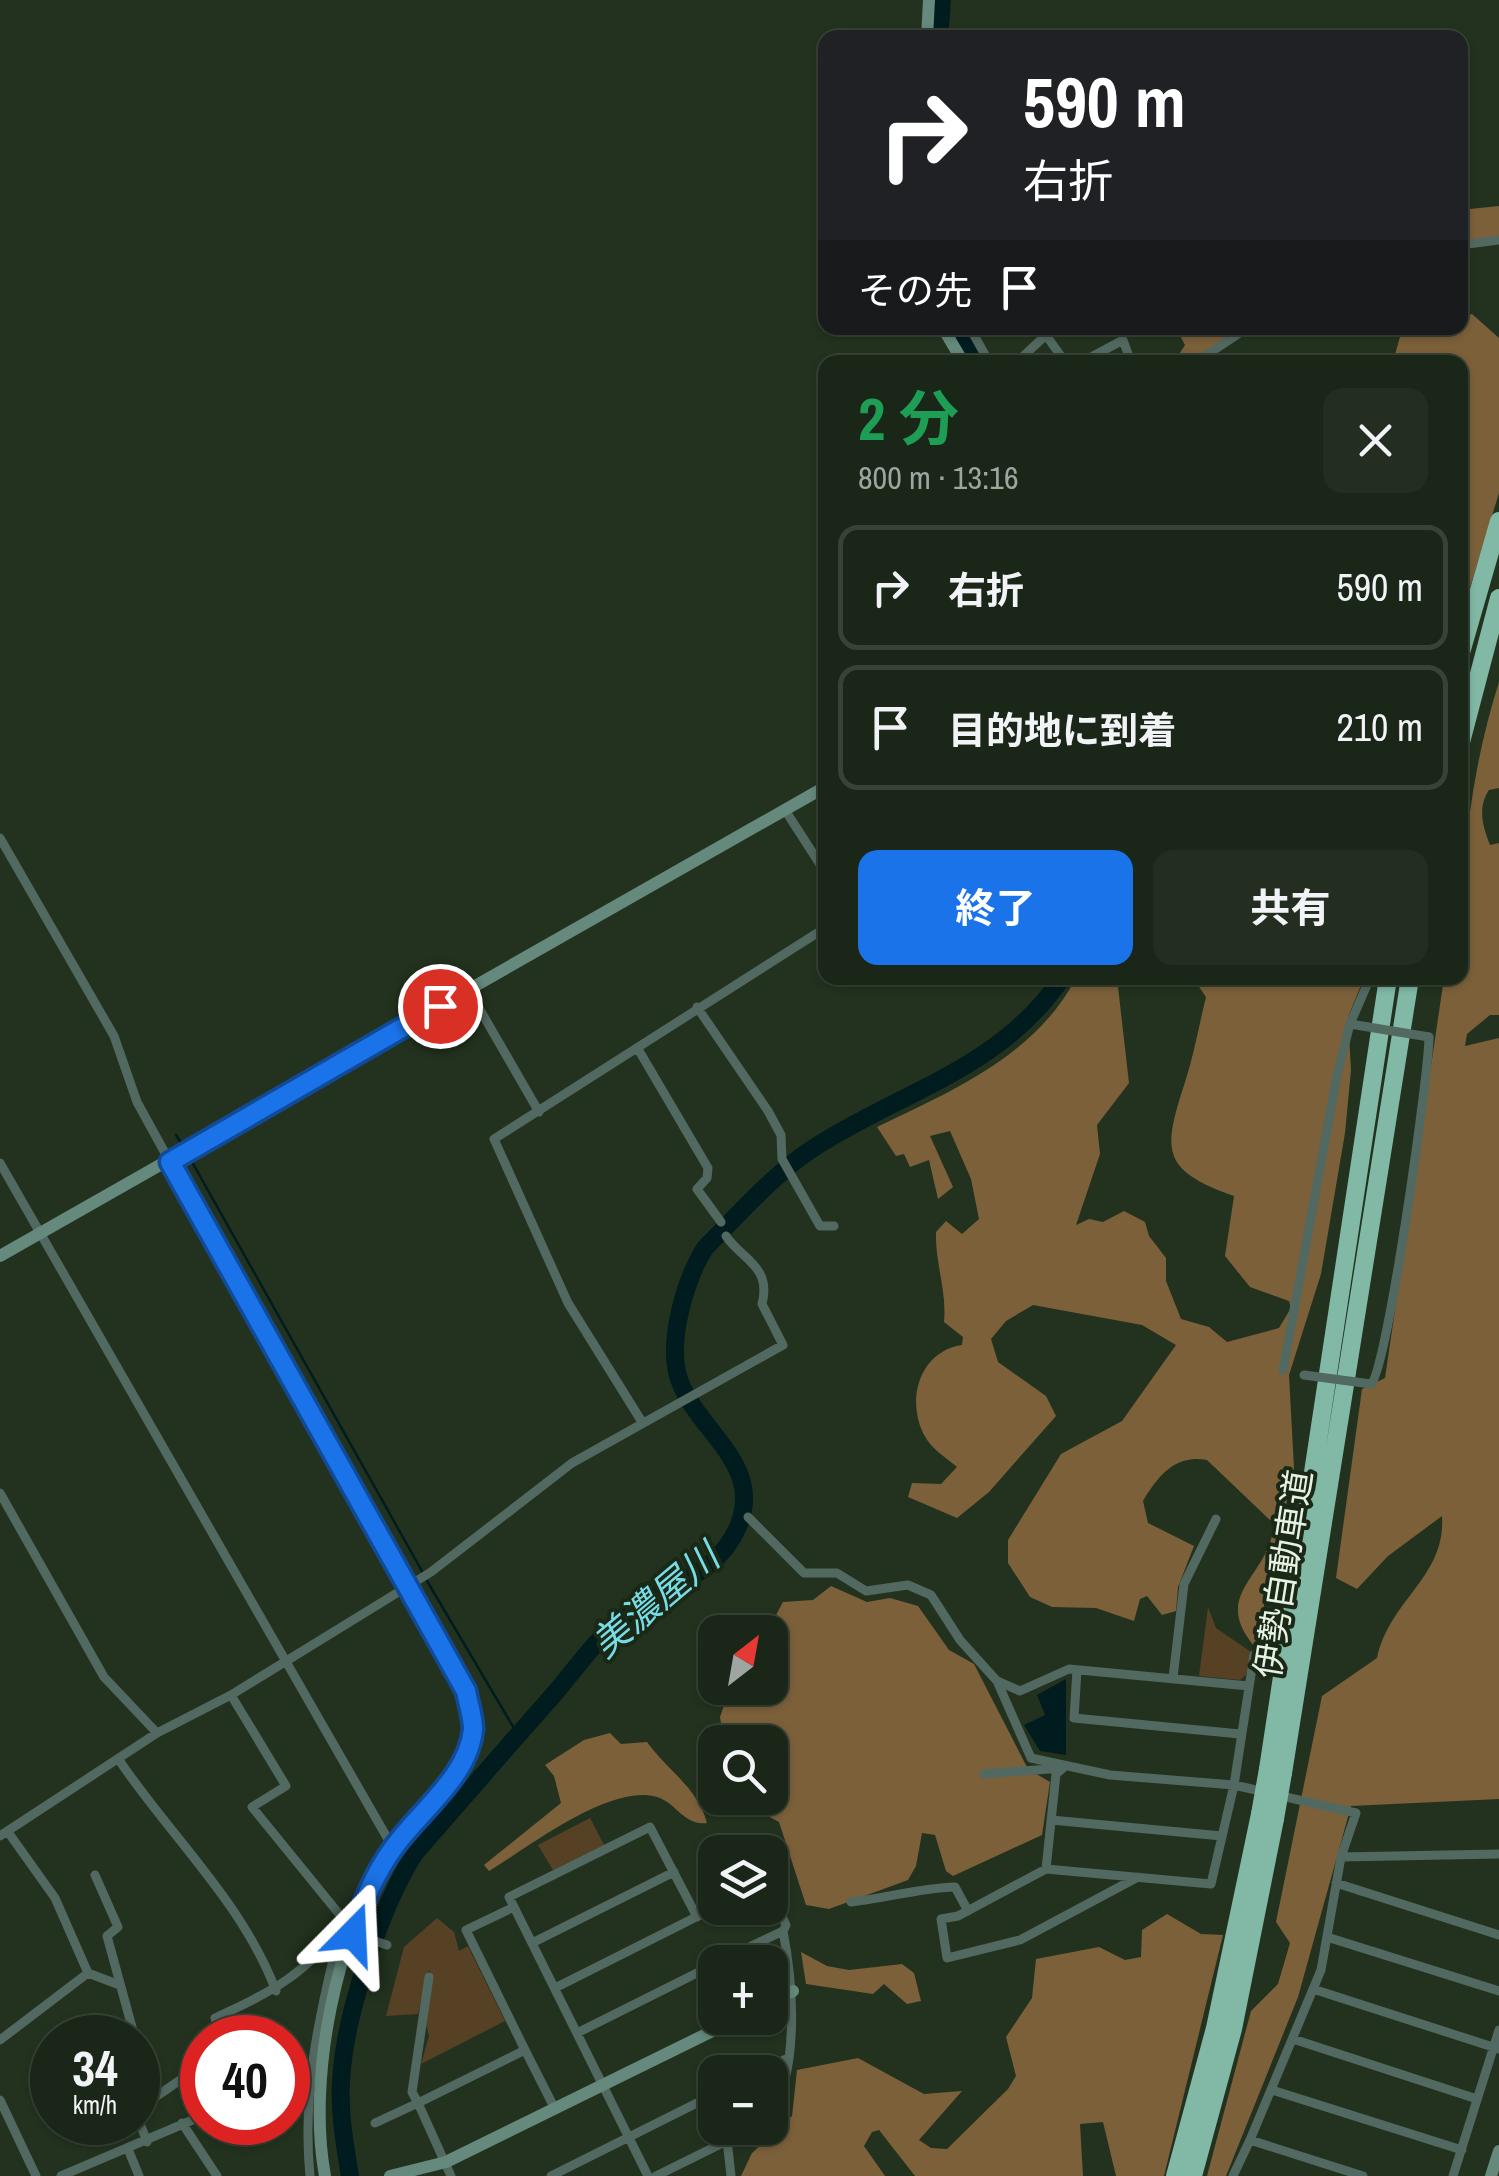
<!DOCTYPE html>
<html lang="ja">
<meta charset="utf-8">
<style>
:root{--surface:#1a2617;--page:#232e20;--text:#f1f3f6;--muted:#9fa5a1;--line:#384336;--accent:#1a73e8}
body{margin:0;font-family:"Archivo Narrow","Noto Sans JP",sans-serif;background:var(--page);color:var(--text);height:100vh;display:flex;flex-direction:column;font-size:38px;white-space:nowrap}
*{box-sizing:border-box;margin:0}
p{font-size:32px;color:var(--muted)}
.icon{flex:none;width:55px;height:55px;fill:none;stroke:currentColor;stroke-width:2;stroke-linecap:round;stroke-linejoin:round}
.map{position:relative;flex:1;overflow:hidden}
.details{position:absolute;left:818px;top:355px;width:650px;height:630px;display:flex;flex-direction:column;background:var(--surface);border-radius:20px;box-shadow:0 2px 8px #0004,0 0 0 2px var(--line)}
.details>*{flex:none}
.hud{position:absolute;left:818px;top:30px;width:650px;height:305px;border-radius:20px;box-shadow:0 2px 8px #0004,0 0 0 2px var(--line);background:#202124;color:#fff;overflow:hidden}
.needle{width:65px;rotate:31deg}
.fabs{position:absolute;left:698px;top:1615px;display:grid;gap:20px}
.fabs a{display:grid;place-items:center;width:90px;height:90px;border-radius:20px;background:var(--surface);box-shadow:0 2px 8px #0004,0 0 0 2px var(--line);font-size:50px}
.speed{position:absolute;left:30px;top:2015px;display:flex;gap:20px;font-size:50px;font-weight:700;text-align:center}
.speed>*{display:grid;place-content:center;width:130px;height:130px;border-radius:50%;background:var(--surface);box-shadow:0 2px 8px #0004,0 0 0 2px var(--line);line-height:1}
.speed small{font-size:25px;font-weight:400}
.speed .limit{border:15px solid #d22;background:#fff;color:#111}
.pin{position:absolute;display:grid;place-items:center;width:85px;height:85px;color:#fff;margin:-42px;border:5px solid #fff;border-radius:50%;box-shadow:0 2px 10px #0007}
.me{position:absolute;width:110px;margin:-55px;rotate:21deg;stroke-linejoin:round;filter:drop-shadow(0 0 8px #0008)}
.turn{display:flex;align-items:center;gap:35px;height:210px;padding:0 40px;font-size:45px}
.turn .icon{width:130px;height:130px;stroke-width:2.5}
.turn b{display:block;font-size:70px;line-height:85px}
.then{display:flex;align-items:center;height:95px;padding:0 40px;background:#0003;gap:20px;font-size:38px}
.round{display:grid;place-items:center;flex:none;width:105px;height:105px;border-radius:20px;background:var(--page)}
.head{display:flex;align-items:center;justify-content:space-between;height:170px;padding:0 40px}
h1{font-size:60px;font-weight:700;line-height:75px;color:#1e9e55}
.primary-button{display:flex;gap:20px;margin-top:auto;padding:20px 40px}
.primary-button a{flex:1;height:115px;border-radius:20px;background:var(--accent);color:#fff;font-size:40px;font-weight:700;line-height:115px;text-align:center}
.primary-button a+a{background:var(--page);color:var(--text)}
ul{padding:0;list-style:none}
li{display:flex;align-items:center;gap:30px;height:125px;margin:0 20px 15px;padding:0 20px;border:5px solid var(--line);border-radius:20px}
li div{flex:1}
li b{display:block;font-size:38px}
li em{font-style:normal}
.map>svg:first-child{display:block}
.green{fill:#564125}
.forest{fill:#7c603a}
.water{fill:#001c1f}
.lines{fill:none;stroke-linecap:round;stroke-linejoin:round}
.stream{stroke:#001c1f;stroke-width:2.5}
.river{stroke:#001c1f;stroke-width:18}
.street-tunnel{stroke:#404f3d;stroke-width:9;stroke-dasharray:9 4.5;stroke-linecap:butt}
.street{stroke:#526961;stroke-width:9}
.secondary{stroke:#65897d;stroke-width:12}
.highway{stroke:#81b9a6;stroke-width:18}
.street-bridge{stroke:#526961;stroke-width:9}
.highway-bridge{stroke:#81b9a6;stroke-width:18}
.route-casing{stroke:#114b97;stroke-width:25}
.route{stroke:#1a73e8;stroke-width:18}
.labels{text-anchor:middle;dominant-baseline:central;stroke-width:8;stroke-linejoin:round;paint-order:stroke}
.street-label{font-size:35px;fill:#e7f1e5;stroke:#1a2816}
.water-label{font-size:38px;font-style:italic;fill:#77dce6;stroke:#1a2816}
</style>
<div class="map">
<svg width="1499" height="2176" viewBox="0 0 1499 2176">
<rect width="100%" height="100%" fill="#23321f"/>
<!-- green -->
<path class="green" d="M1208,1607L1216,1628L1251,1652L1246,1675L1240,1680L1199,1676Z
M590,1818L604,1845L553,1870L538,1845Z
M437,1918L454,1932L459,1951L468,1946L505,2021L421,2064L429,2036L424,2015L433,1977L429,1970L418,2014L386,2016L404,1947Z"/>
<!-- forest -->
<path class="forest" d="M1499,206V240L1460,244V210Z
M1472,314L1499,338V493L1460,620V362H1393L1401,333L1422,328H1460V317Z
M1176,328H1249C1226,345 1208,365 1178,356L1185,345Z
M1499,682V788L1489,790C1477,808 1483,827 1490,845L1499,843V1015H1490L1467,1034L1465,1046L1499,1038V1799L1351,1806L1298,1997L1226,2176H1207L1251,2011L1278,1984L1290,1943L1276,1922L1322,1696L1377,1658C1390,1599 1446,1577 1442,1516L1388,1556L1357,1589L1336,1578L1362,1389L1385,1378L1444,978H1460C1460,875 1468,780 1499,682Z
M1076,978H1117L1129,1083L1097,1125L1100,1154L1076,1225L1089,1219L1103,1222L1124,1211L1145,1222L1149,1236L1166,1258V1281L1181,1319L1209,1327L1227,1342L1279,1328L1291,1308L1289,1301L1250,1287L1225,1256L1234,1196C1160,1170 1163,1150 1185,1082C1194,1055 1199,1025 1206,997L1193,978H1364L1348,1017L1351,1070L1345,1133L1321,1274L1289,1375L1294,1468L1255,1647C1209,1593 1270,1577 1274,1524L1207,1460C1175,1454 1158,1476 1143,1501L1148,1523L1194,1546L1178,1587L1176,1611L1162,1615L1147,1596L1140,1599L1134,1621L1096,1608L1052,1607L1030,1597L1008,1563V1540L1061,1454L1122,1421L1176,1345L1142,1325L1033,1305L1006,1321L991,1339L998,1362L1046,1396L1056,1416L989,1492L957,1518L908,1497L912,1483L941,1484L957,1467C945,1457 930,1448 923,1433C906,1397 921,1351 962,1345L963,1337L944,1322C947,1290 935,1264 936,1232L946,1221L962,1234L979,1219L971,1179L950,1131L930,1136L953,1187L938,1199L929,1160L910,1167L904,1154L896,1156L877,1127C952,1091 1036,1055 1076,978Z
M831,1586L867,1602L890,1598L918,1606L949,1650L974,1664L1028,1769L1050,1782L1042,1835L953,1876L946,1871L935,1835L922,1833L916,1866L908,1880L829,1909L806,1905L779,1822L734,1798H770V1742H724L720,1717L730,1688H770L767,1632L783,1602L813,1600Z
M610,1733L621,1744L647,1742C668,1771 698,1788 707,1823C682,1826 676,1800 653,1796C605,1787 529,1847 489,1871L484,1865L561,1803L554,1776L545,1765L584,1740Z
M1167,1914L1201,1934L1223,1935L1164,2176H1116L1103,2122L1080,2124L1083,2176H915L879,2130L872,2132L864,2146L885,2176H741L752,2153L792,2116L797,2070L858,2058L924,2094L962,2091L919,2140L931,2148L947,2149L1008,2089L1016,2076L1006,2037L1032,1998L1036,1959L1099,1947L1125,1960L1141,1957L1142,1930Z
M801,1952L827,1966L849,1970L902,1964L914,1973L921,2001L907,2004L884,1984L873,1994L806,1984Z"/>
<!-- water -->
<path class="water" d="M1066,1679V1755L1040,1751L1024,1725L1045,1715L1037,1695Z"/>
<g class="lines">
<!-- stream -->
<path class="stream" d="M176,1135L183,1146
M187,1153L423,1573
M427,1581L518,1735"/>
<!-- river -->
<path class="river" d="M939,38L942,0
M957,328L976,362
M350,2176C345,2145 339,2113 341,2082C344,2017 380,1908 415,1853C462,1799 508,1746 555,1693C576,1668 596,1640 621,1619C660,1585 715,1580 738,1527C766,1461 690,1428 677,1372C669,1336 686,1278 705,1248C737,1216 775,1173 812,1149C902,1090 998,1071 1062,978"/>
<!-- street-tunnel -->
<path class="street-tunnel" d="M1460,786H1462"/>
<!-- street -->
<path class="street" d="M1460,245L1499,240
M970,328L989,362
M1017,362L1046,335L1065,362
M1082,362L1123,340L1131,362
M1187,362L1202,358L1247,328
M785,810L825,872
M0,838L114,1036L137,1102L170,1162
M468,989L539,1112
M697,1007L768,1111L781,1135L782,1159L820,1226H834
M638,1049L708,1168L707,1178L697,1189L721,1222
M0,1163L393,1848
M1283,1370L1337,1075L1350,1024L1370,978
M1371,1384C1387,1370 1429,1074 1429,1037
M642,1422L568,1303L494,1139L825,928
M0,1493L104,1677L157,1733
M748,1517L804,1573H837L866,1591L908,1585L931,1595L960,1640L997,1681L1031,1758L1110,1775L1234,1785L1356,1813L1341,1857L1321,1970L1250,2140L1363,2176
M1077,1670L1074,1718L1240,1734
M1173,1678L1184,1584L1216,1519
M997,1681L1020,1691L1069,1669L1249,1686
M231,1695L286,1786L252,1807L344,1920L355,1925
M119,1760C171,1837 243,1903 276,1991
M984,1774L1062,1768
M1051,1820L1222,1836
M0,1836L157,1733L231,1695L431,1572L572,1463L783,1345L762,1304C772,1266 741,1259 726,1236
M1341,1857L1499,1854
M1046,1869L1056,1774L1063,1768
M95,1875L118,1927L107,1936L135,2038
M1138,1877L1020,1940L947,1958L941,1919L958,1916L1046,1869L1211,1884L1234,1785L1254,1655L1259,1650
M1336,1883L1499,1935
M851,1902C888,1898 919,1888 955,1887L968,1911
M353,1934L387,1945
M1327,1937L1499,1991
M532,1943L674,1872
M718,1962L783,1931L786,1925L776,1905L770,1906
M88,1973L117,1984
M555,1988L708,1911L740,1908
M1313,1989L1499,2049
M577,2033L715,1964
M220,2038L215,2018C271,1992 310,1973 344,1920
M1293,2039L1477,2099
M0,2040L88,1973L55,1898L8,1832
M138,2048V2049
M525,2050L555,2109
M759,2072L786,2059
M1272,2090L1462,2150
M0,2100L36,2176
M138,2109L202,2065
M770,2115C800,2070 793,1982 783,1931
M138,2118L147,2142
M182,2123L217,2176
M375,2123L418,2103L412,2092L429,1977
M727,2140L731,2176
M128,2149L139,2176
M61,2176L202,2116
M310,2176C302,2094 318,2021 337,1943L332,1939
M451,2176L418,2103L525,2050L466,1930L514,1907
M551,2176L715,2094
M648,2176L509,1897L650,1827L697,1917
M656,2176L753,2128
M1233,2176L1250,2140
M1453,2176L1499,2030"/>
<!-- secondary -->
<path class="secondary" d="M927,38L929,0
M943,328L963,362
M170,1162L451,1659C462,1681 476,1707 472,1732C464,1781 417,1813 391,1851C336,1934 307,2079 325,2176
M0,1256L825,787
M770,2002L793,1991
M390,2176L446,2162L739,2018
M1491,2176L1499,2151"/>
<!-- highway -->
<path class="highway" d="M1460,656L1499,521
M1460,746L1499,598
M1268,1769L1388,978
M1283,1773L1410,978
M1175,2176L1215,2028L1260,1814
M1193,2176L1233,2029L1275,1819"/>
<!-- street-bridge -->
<path class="street-bridge" d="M1350,1024L1429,1037
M1304,1375L1371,1384"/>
<!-- highway-bridge -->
<path class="highway-bridge" d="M1260,1814L1268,1769
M1275,1819L1283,1773"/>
</g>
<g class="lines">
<!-- route casing -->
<g class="route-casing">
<path id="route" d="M353,1934C362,1904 374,1875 392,1850C417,1813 469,1777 473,1729C473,1717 468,1702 466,1691L170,1162L440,1006"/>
</g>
<!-- route -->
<use href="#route" class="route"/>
</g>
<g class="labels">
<!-- street labels -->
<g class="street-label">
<text transform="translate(1283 1574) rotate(-81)">伊勢自動車道</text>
</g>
<!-- water labels -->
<g class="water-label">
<text transform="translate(655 1600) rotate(-40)">美濃屋川</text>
</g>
</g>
</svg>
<div class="fabs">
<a><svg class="needle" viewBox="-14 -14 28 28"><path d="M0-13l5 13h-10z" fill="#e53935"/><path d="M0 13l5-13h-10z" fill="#9fa5a1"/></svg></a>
<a><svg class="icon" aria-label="search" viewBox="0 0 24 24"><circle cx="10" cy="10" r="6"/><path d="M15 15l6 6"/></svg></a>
<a><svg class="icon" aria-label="layers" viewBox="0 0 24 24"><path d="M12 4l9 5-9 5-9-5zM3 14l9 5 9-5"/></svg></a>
<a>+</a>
<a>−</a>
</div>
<div class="speed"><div>34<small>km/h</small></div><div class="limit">40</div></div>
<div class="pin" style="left:440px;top:1006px;background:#d93025"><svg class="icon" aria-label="arrive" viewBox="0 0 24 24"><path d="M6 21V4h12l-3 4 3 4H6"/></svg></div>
<svg class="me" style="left:353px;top:1934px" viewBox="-20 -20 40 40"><path d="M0-17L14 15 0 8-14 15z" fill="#1a73e8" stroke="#fff" stroke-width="4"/></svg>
<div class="hud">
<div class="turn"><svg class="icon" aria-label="right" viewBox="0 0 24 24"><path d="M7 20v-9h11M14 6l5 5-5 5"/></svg><div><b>590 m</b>右折</div></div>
<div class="then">その先<svg class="icon" aria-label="arrive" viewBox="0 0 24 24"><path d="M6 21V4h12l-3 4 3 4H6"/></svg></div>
</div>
<section class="details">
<div class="head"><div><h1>2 分</h1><p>800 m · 13:16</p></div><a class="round"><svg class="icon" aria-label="close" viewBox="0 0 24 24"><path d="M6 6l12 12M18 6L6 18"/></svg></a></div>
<ul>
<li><svg class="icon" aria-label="right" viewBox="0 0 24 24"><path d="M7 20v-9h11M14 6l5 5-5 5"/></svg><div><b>右折</b></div><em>590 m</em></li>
<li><svg class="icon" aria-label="arrive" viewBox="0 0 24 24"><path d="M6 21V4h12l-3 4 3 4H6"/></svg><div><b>目的地に到着</b></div><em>210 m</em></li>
</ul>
<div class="primary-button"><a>終了</a><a>共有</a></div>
</section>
</div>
